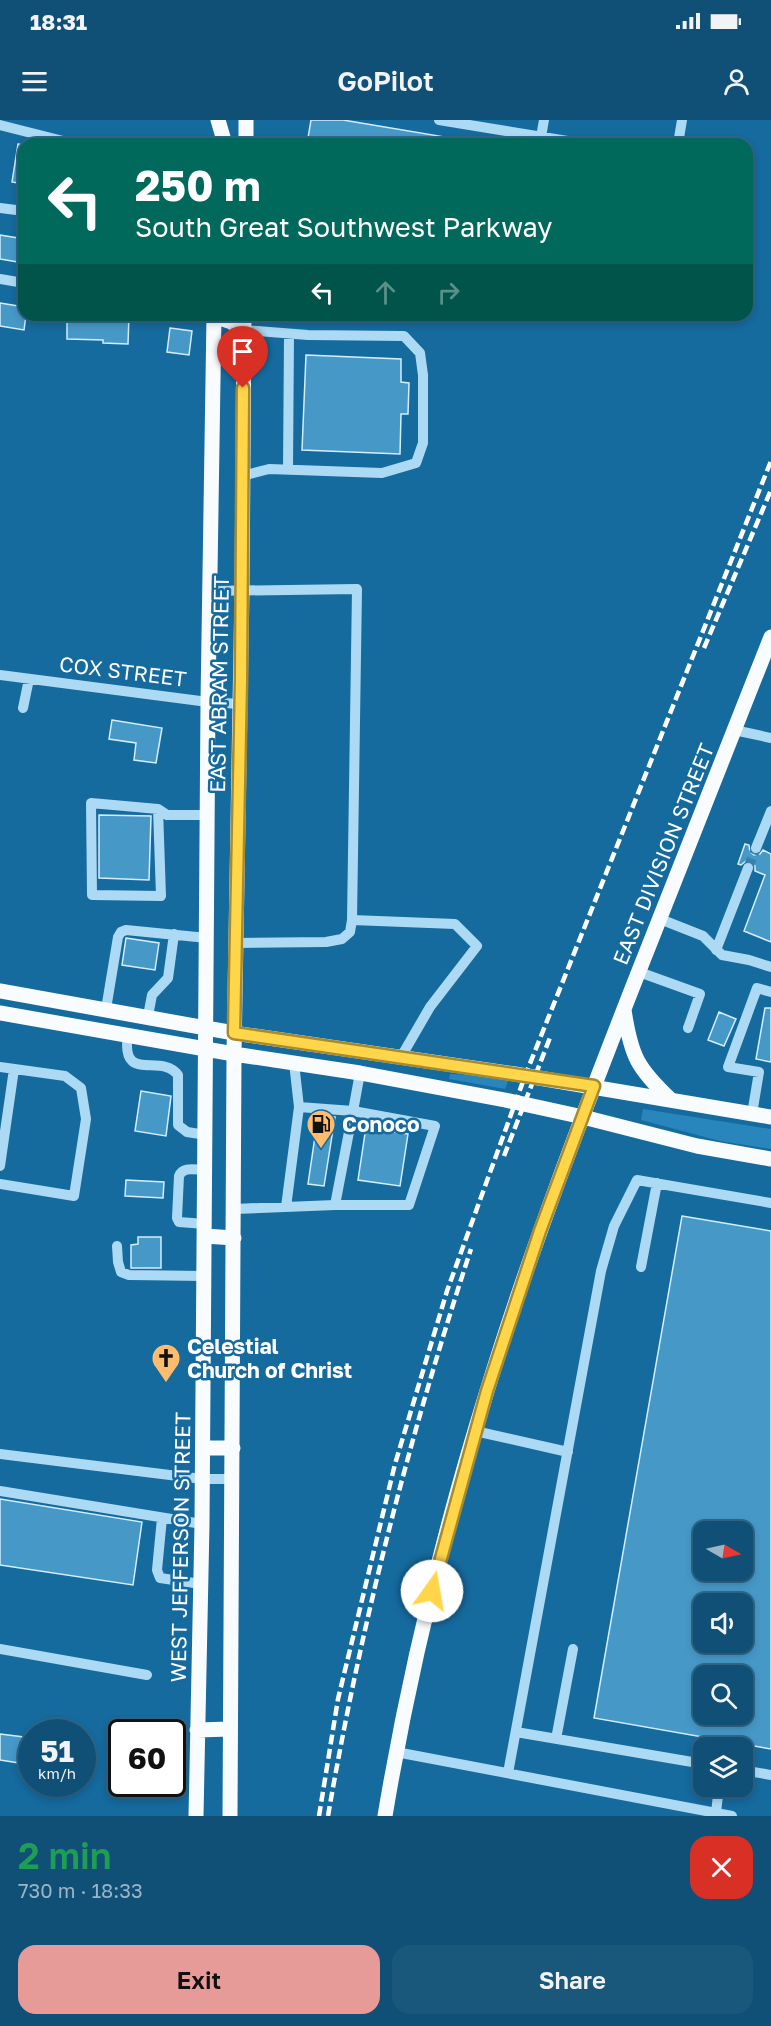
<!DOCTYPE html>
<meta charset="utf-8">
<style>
:root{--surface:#105076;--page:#19577b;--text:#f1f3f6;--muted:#9cb5c5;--line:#306788;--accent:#e69b98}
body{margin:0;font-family:"Golos Text",sans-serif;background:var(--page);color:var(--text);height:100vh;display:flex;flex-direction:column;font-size:22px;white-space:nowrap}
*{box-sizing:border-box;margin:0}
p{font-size:20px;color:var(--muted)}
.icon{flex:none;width:33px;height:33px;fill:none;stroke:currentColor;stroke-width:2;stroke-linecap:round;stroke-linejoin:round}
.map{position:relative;height:1696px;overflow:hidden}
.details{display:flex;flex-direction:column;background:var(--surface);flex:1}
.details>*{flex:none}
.top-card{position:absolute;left:18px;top:18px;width:735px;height:183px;border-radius:18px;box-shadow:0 3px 9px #0003,0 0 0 2px var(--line);background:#00695c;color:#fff;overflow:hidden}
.needle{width:39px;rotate:99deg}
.tools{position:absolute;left:693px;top:1401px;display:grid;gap:12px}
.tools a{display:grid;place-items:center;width:60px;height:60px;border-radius:12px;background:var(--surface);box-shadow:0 3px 9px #0003,0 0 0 2px var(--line);font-size:30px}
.speed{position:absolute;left:18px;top:1599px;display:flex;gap:12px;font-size:30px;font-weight:700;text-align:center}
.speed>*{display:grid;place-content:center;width:78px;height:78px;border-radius:50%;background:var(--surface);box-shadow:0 3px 9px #0003,0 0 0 2px var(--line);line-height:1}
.speed small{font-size:15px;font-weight:400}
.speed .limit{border:3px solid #111;border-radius:9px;background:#fff;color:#111}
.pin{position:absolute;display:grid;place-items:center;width:51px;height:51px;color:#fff;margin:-62px -26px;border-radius:50% 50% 50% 0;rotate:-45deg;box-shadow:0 0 6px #0007}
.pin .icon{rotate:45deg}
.me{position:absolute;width:66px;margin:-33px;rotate:13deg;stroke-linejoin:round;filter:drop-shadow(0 0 4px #0008)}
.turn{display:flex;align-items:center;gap:21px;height:126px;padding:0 18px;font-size:27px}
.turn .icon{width:78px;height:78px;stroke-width:2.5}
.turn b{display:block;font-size:42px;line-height:51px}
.lanes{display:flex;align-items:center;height:57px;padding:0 18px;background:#0003;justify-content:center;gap:30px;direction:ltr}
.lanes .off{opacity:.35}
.round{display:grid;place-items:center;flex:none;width:63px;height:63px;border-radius:18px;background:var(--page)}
.overview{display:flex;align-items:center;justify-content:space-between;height:102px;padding:0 18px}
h1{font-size:36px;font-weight:600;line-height:45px;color:#1e9e55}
.button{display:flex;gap:12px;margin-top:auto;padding:12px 18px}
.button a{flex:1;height:69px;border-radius:18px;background:var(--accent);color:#111;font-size:24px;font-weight:600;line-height:69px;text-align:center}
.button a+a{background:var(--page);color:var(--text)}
.status{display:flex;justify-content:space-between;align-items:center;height:42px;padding:0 30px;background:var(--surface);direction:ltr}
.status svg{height:16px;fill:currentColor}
header{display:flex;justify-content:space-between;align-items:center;height:78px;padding:0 18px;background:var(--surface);font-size:27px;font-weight:600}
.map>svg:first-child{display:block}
.green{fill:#2886bc}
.building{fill:#4698c7;stroke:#d4eefd;stroke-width:1.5;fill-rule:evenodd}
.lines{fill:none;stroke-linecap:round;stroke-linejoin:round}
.minor-tunnel{stroke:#3880ad;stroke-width:10;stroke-dasharray:10 5;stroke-linecap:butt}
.minor{stroke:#acd9f3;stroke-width:10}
.major{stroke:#f8fcff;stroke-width:15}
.rail{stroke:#fff;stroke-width:4.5;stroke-dasharray:10 4.5;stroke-linecap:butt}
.route-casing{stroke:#a68a30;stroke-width:15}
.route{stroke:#ffd54a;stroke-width:10}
.labels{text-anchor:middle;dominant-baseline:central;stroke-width:5;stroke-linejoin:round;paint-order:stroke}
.street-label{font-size:21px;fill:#fff;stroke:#156a9e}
.poi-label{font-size:21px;font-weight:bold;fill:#fff;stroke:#156a9e;text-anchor:start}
</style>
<div class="status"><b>18:31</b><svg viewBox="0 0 49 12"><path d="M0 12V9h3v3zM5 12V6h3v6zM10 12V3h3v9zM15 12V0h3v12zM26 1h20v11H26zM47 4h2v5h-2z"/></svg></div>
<header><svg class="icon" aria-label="menu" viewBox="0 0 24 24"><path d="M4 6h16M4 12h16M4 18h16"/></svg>GoPilot<svg class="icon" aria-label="person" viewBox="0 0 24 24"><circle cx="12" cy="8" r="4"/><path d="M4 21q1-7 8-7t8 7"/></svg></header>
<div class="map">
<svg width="771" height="1696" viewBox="0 0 771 1696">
<rect width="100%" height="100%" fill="#156a9e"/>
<!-- green -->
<path class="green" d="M450,954L473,955L508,961L505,969L449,959Z
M643,989L771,1009V1029L720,1021L641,1000Z"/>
<!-- building -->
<path class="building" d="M311,0H343L451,18L450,24H307Z
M18,24L24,25V64L12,62Z
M0,115L24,119V143L0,139Z
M0,183L24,187V195H26L24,210L0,206Z
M67,195L129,196L128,224L103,223V220L67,219Z
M170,208L192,211L189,235L167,232Z
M306,235L401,239V262L409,263L408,294H401L400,334L302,330Z
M112,600L162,608L156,643L134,640L136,623L109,619Z
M99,695L151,696L149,760L99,758Z
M745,724L749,725L750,732L754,735L760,734L763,730L771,734V822L744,811L765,755L755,751V746L751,741H746L741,745L738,744Z
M126,818L159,823L155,850L122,845Z
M765,888H771V942L756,939Z
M719,892L736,899L724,926L708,920Z
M141,971L171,976L166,1016L135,1011Z
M318,996L335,997L324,1066L308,1064Z
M376,1003L388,1005L387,1011L408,1014L400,1066L358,1060L366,1007L375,1009Z
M126,1060L164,1062L163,1078L125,1076Z
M682,1096L771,1111V1629L594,1598ZM704,1412H742V1450H704ZM704,1484H742V1522H704ZM704,1556H742V1594H704Z
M138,1117H161V1148H131V1125L138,1124Z
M0,1379L142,1402L133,1465L0,1445Z
M0,1614L32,1618V1645L0,1640Z"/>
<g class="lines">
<!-- minor-tunnel -->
<path class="minor-tunnel" d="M748,748L756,728"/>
<!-- minor -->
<path class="minor" d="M439,0L586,24
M0,5L75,24
M541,17L544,0
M678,24L682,0
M0,88L24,91
M0,159L24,163
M288,350L289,214
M242,356L269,349L382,353L416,343L423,323V255L420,233L404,216L308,215L244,210
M209,471L357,469L352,800L455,804L477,826L430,887L401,937
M0,555L208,582L240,584
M23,588L29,559
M734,610L771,618
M158,689L161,776L92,775L91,683L158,689L167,695H208
M756,728L771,691
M660,799L703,816L722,835L749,840L771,847
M236,823L326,822L342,819L350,812L352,800
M716,830L748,748
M639,852L700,874L688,908
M106,889L118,817L121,812L126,810L207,818
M148,896L152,875L168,858L174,814
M128,914C120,965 161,932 178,955V1005L187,1012L206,1015
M0,947L65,956L81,968L86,999L74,1076L0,1064
M752,994L759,952L728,947L757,868L771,872
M0,1046L14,949
M335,1085H409L435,1006L353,991L360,953
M286,1087L299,987
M234,1089L335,1085L353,991L299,987L294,943
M205,1104L179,1102L177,1098L179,1056C183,1046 195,1050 205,1050
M117,1126L118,1142L121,1152L129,1155L204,1156
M641,1147L657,1063
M475,1311L568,1332
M0,1334L202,1359H233
M0,1371L202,1404
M162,1398L157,1450L160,1458L201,1464
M0,1529L147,1555
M516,1612L704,1644
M556,1619L573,1529
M396,1632L732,1696
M742,1650L771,1655
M508,1653L601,1151L614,1106L637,1060L771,1083
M716,1693L719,1666"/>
<!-- major -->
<path class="major" d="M218,0L225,24
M246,24V0
M214,196L234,203L237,210V220
M0,871L234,913L515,954L771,997
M624,890C631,936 637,948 671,980
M0,893L234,934L360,953L505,980L583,997L697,1026L771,1039
M205,1116L234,1118
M203,1328H233
M197,1610L230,1609
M196,1696L202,1404L208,582L214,195
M230,1696L234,934L242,470L244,195
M385,1696C409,1552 444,1410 487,1271C529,1134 581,999 633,866C679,749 725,633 771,517"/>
<!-- rail -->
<path class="rail" d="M704,528L771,370
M504,1036L551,915
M319,1696L338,1579L395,1344L447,1171L525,956L771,341
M328,1696C361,1504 410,1314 471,1129"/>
</g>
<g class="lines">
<!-- route casing -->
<g class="route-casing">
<path id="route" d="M243,268L241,561L234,913L594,966L540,1111L487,1271L432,1471"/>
</g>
<!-- route -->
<use href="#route" class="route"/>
</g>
<!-- icons -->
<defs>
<g id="fuel-pin" transform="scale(1.5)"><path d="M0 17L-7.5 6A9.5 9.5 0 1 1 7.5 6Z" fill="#ffbb6e" stroke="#156a9e"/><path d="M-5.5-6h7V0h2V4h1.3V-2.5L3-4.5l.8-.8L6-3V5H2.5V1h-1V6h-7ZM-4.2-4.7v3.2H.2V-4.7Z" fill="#111"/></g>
<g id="church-pin" transform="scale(1.5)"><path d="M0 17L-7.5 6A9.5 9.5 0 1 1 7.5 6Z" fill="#ffbb6e" stroke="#156a9e"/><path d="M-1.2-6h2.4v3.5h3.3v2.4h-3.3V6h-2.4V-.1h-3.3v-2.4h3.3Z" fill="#111"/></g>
</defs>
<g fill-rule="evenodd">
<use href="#fuel-pin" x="321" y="1004"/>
<use href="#church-pin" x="166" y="1238"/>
</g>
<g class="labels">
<!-- street labels -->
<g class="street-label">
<text transform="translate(123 551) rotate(7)">COX STREET</text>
<text transform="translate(219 564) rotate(-89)">EAST ABRAM STREET</text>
<text transform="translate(663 734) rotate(-68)">EAST DIVISION STREET</text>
<text transform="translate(180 1427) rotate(-89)">WEST JEFFERSON STREET</text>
</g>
<!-- poi labels -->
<g class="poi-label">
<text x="342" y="1004">Conoco</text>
<text x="187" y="1226">Celestial<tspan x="187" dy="24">Church of Christ</tspan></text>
</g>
</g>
</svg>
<div class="tools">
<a><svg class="needle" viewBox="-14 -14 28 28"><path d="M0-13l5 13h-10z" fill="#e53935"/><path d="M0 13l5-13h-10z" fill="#9cb5c5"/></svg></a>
<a><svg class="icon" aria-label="sound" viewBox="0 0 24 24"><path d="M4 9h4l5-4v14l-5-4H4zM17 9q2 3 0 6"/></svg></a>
<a><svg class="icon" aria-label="search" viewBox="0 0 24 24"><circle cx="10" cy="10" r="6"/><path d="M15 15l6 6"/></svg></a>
<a><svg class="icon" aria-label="layers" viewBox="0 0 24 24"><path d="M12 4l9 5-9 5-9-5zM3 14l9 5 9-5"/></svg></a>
</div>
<div class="speed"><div>51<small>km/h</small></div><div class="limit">60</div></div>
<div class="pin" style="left:243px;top:268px;background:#d93025"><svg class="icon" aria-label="arrive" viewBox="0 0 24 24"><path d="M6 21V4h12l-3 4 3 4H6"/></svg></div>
<svg class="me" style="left:432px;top:1471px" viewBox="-20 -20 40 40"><circle r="19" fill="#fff"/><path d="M0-13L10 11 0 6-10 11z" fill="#ffd54a"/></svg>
<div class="top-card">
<div class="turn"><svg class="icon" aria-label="left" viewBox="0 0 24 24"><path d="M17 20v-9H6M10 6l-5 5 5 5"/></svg><div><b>250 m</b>South Great Southwest Parkway</div></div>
<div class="lanes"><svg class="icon" aria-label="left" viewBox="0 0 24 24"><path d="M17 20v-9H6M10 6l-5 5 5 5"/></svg><svg class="icon off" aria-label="ahead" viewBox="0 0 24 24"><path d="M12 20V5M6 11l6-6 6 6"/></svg><svg class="icon off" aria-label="right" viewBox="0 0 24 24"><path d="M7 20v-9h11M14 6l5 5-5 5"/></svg></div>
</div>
</div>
<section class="details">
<div class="overview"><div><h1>2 min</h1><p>730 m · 18:33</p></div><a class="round" style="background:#d93025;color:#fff"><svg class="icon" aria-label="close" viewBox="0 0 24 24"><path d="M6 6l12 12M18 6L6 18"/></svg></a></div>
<div class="button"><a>Exit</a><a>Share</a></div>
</section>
